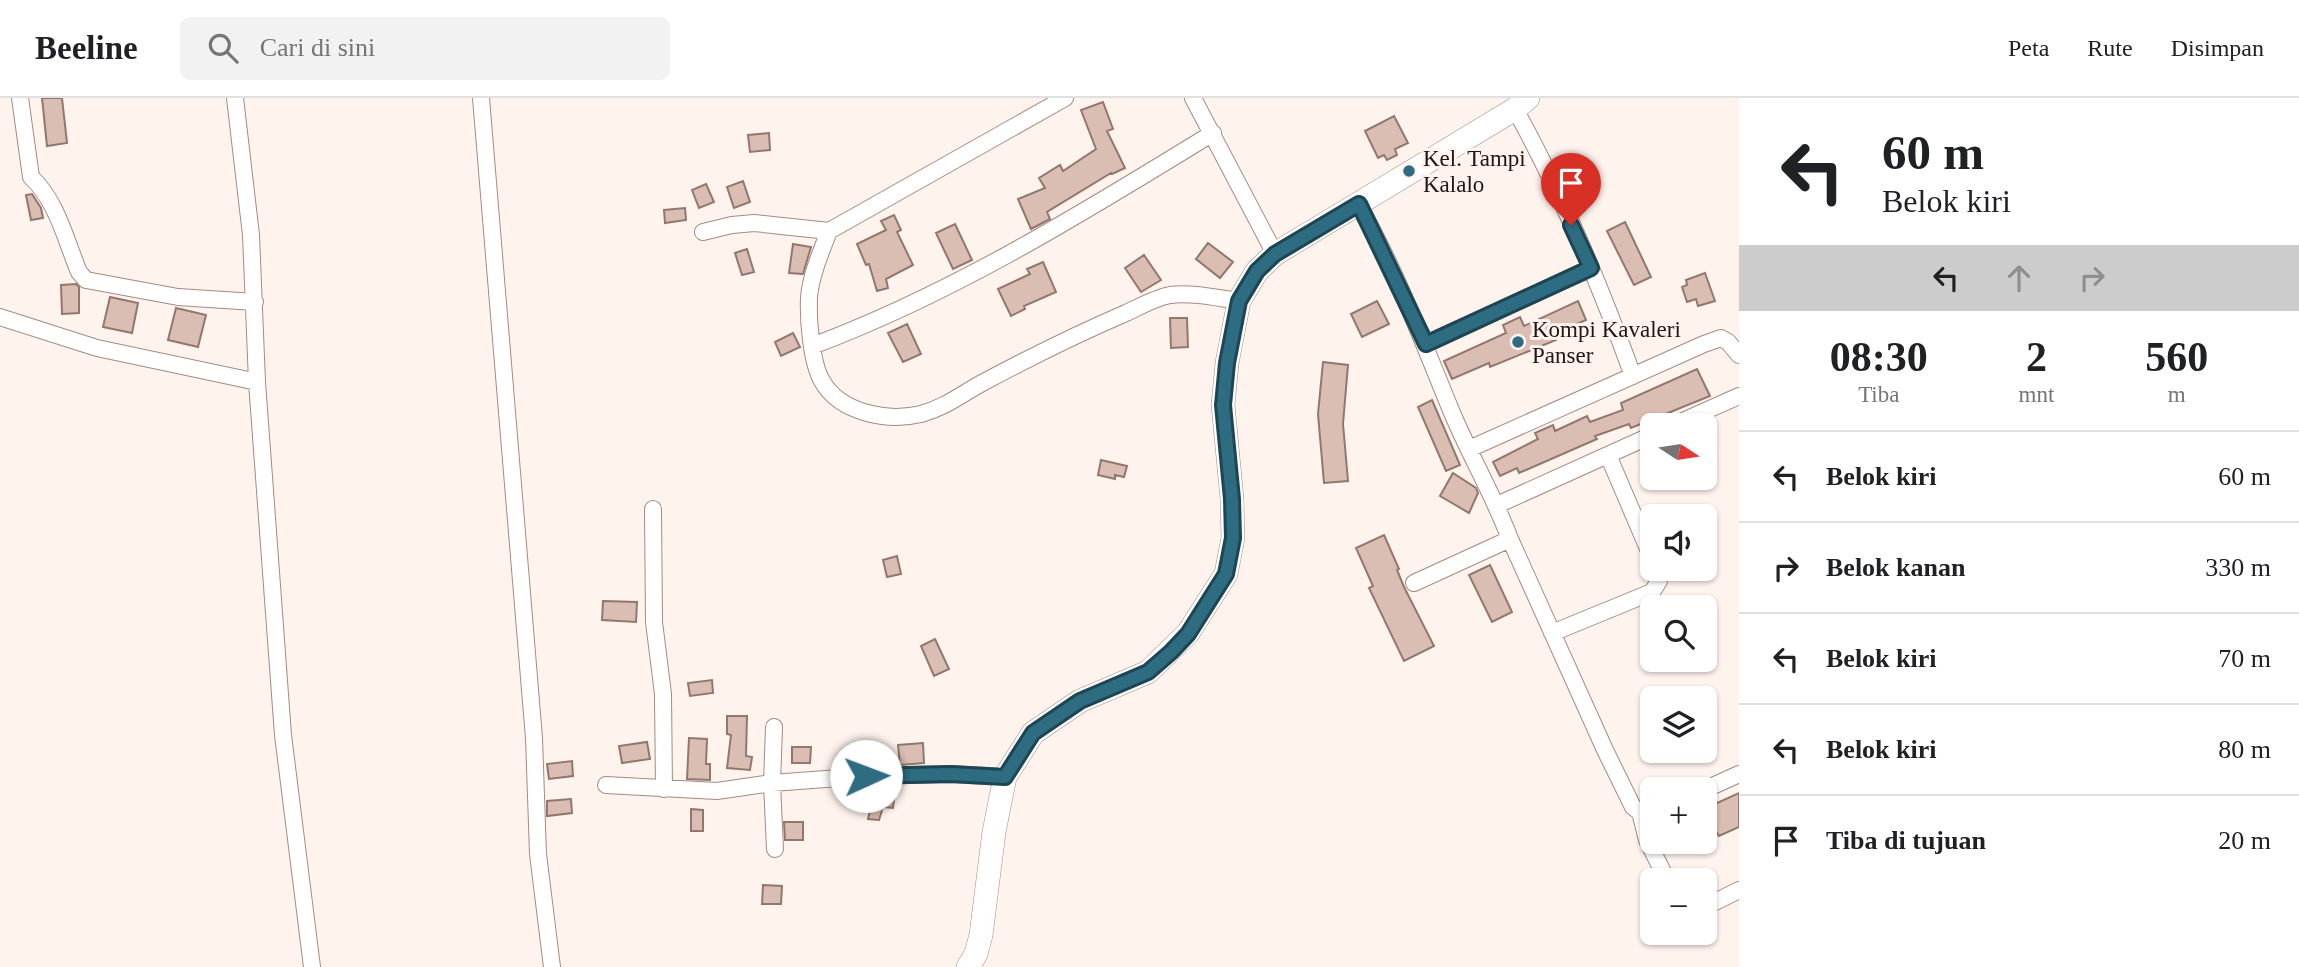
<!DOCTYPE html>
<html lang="id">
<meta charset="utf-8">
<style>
:root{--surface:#fff;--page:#f2f2f2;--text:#202124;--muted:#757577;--line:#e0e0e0}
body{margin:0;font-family:"Times New Roman",serif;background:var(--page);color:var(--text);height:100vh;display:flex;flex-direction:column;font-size:26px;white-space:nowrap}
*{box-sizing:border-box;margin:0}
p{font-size:23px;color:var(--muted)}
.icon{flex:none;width:38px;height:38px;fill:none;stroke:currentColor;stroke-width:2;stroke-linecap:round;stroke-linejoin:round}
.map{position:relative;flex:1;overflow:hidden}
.details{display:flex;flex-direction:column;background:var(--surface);width:560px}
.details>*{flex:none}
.banner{background:#fff;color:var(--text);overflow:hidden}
.needle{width:46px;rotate:102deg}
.tools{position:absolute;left:1640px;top:315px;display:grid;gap:14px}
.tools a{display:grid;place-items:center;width:77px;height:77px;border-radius:10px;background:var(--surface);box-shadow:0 2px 5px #0004;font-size:35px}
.pin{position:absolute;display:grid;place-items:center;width:60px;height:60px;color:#fff;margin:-72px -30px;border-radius:50% 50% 50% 0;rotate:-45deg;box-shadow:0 0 7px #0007}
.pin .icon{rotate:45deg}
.me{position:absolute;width:77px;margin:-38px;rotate:88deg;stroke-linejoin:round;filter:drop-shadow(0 0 5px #0008)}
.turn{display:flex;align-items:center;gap:24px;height:147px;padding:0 28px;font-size:32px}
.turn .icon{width:91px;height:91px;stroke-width:2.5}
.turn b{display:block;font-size:49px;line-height:60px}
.lanes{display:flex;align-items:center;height:66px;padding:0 28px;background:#0003;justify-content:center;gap:35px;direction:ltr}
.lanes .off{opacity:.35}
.eta{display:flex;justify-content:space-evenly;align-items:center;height:119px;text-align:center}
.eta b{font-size:42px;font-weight:700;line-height:49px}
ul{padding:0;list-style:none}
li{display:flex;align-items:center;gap:21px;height:91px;padding:0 28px;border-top:2px solid var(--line)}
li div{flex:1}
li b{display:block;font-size:26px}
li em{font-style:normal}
header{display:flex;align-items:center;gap:42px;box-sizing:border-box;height:98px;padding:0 35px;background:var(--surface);border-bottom:2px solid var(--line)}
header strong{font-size:33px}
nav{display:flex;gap:38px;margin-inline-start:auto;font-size:24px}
.search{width:490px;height:63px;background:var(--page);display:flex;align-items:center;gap:18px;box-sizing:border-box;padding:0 24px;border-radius:10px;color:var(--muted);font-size:26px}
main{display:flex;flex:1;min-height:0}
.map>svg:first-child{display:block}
.building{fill:#dbbeb3;stroke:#91776d;stroke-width:2}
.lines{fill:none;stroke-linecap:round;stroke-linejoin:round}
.minor-casing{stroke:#a58a80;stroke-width:18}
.highway-casing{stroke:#a58a80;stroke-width:24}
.minor{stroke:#fff;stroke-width:16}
.highway{stroke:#fff;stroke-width:23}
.route-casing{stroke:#1d4654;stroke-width:18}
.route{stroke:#2d6c81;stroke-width:12}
.poi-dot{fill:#2d6c81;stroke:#fff3ee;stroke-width:2.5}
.labels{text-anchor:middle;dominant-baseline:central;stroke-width:6;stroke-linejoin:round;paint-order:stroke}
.poi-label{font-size:23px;fill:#201612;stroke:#fff3ee;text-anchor:start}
</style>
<header>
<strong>Beeline</strong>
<div class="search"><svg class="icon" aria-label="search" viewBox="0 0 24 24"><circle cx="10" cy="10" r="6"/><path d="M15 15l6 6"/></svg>Cari di sini</div>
<nav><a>Peta</a><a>Rute</a><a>Disimpan</a></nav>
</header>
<main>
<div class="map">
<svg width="1739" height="869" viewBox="0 0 1739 869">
<rect width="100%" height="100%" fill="#fff3ee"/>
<!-- building -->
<path class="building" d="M42,0H62L67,45L47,48Z
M1103,4L1113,31L1107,33L1125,70L1112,76L1111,75L1047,114L1050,121L1031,131L1018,101L1045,90L1039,80L1060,67L1063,73L1096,51L1081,12Z
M1394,18L1408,45L1395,51L1397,57L1387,62L1384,57L1378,60L1365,33Z
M769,35L770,52L750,54L748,37Z
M1579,57L1597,94L1577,104L1559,66Z
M743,83L750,104L734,110L727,89Z
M706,86L714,104L699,110L692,92Z
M32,96L41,110L43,120L31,122L26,97Z
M685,110L686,122L665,125L664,112Z
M894,117L901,132L897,134L913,167L886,181L888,190L877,193L869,166L866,167L857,146L886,132L881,123Z
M1625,124L1651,179L1634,187L1607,133Z
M955,126L972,162L953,171L936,135Z
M1208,145L1233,164L1220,180L1196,161Z
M793,146L811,149L803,176L789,175Z
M747,151L754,174L742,177L735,155Z
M1144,157L1161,182L1141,194L1125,170Z
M1043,164L1056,194L1024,208L1025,211L1011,218L998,191L1030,176L1027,171Z
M1705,175L1715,203L1698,208L1696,201L1687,204L1682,189L1687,187L1686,182Z
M76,186L79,189V215L62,216L61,187Z
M110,199L138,205L132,235L103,229Z
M1377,203L1389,226L1362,239L1351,216Z
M1578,203L1586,222L1554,236L1556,242L1490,269L1489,265L1452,281L1444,263L1506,235L1503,227L1520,219L1524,228Z
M176,210L206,217L198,249L168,242Z
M1170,220H1187L1188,249L1171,250Z
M907,226L921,256L903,264L888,235Z
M793,235L800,249L781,258L775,244Z
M1323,264L1348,267L1343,326L1348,383L1324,385L1318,316Z
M1697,271L1710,298L1631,330L1629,326L1595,338L1597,341L1519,375L1517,370L1500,378L1493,364L1538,341L1535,335L1553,327L1555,333L1587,318L1590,324L1623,312L1621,305Z
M1432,302L1460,367L1446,373L1418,309Z
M1101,362L1127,368L1124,379L1115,377V381L1098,377Z
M1453,375L1476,390L1478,395L1469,415L1440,398Z
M1384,437L1399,471L1397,472L1404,489L1434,548L1404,563L1369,490L1373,488L1356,450Z
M897,458L901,476L887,479L883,462Z
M1490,467L1512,514L1492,524L1469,477Z
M603,503L637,504L636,524L602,522Z
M935,541L949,571L934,578L921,548Z
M712,582L713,595L690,598L688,585Z
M727,618H747L746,658L752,659L750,672L727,670L731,637L727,636Z
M689,640L707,641L706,666H710V682L687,681Z
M647,644L650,661L622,665L619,648Z
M923,645L924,665L900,667L898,647Z
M792,649H811L810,665H792Z
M572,663L573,678L549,681L547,666Z
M865,690L895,693L893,710L883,709L879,722L868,721L871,708L863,707Z
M1739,695V729L1719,738L1717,735L1704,741V711Z
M571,701L572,715L547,718V703Z
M691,711L703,712V733H691Z
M784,724H803V742H785Z
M763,787L782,788L781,806H762Z"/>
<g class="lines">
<!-- minor casing -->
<g class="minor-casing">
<path id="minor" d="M20,0L31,79C57,103 66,143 79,174L86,182L178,199L255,204
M235,0L251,137L257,284L283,637L312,869
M481,0L534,640L538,756L552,869
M1065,0L829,133C821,154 811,177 809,199C808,221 811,264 822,283C840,315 887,324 921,316C946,309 960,297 982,285C1029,260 1077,236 1126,215C1139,209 1155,200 1170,197C1192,194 1217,200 1239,203
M1193,0L1275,156
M1515,11C1562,96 1600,187 1633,278
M1358,106C1395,171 1422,241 1450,310C1468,354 1493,396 1510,441L1605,652L1633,709L1640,714H1652
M703,134L732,127L754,125L829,133
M0,219L97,250L257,284
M1426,246L1591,170
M812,248C954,195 1084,114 1213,35
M1674,327L1739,298
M1469,351L1704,246L1721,240L1728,244L1739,257
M1608,357L1652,460
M1497,407L1652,337
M653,411L654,524L663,596L664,691
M1414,485L1510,441
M1552,535L1652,494L1659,483L1657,471
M774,629L772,685L775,751
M606,687L717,693L772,685L866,678L951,676L1005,679
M1704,692L1739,676
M1640,714L1647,742L1667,782
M1704,806L1715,804L1739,792"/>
</g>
<!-- highway casing -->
<g class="highway-casing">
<path id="highway" d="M968,869L976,856L981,837L994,734L1005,679L1033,635L1080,603L1148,574L1188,535L1226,476L1233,440L1232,401L1223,307L1227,265L1239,203L1257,173L1275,156L1515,11L1528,0"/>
</g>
<!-- minor -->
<use href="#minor" class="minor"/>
<!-- highway -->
<use href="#highway" class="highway"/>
</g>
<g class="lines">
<!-- route casing -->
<g class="route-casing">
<path id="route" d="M866,678L951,676L1005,679L1033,635L1080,603L1148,574L1171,554L1188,536L1226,476L1233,440L1232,401L1223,307L1227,265L1239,203L1257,173L1275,156L1359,106L1426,246L1591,170L1571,127"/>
</g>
<!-- route -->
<use href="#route" class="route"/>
</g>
<!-- markers -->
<g class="poi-dot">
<circle cx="1409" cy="73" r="7"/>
<circle cx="1518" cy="244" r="7"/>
</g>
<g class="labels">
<!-- poi labels -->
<g class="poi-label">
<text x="1423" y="60">Kel. Tampi<tspan x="1423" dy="26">Kalalo</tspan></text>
<text x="1532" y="231">Kompi Kavaleri<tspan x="1532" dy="26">Panser</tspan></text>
</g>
</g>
</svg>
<div class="tools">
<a><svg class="needle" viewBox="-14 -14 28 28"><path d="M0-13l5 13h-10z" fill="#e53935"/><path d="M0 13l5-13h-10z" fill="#757577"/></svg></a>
<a><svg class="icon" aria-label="sound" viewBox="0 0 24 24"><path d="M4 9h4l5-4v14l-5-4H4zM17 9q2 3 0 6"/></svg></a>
<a><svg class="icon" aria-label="search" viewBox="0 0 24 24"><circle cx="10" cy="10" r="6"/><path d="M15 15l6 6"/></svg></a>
<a><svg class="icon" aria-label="layers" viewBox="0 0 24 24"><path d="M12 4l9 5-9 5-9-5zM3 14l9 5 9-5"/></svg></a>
<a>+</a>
<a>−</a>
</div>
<div class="pin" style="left:1571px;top:127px;background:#d93025"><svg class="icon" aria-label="arrive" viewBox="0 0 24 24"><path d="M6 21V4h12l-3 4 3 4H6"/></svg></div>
<svg class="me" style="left:866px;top:678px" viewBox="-20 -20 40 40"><circle r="19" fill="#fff"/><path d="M0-13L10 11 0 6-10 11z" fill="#2d6c81"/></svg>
</div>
<section class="details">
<div class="banner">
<div class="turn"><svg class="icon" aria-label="left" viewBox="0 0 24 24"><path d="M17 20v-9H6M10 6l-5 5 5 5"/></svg><div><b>60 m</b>Belok kiri</div></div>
<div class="lanes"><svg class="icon" aria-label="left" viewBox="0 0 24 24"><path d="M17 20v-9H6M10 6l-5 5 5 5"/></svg><svg class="icon off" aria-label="ahead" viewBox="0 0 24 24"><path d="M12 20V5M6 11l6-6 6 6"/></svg><svg class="icon off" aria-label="right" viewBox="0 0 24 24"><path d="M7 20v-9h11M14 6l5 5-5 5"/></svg></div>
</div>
<div class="eta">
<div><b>08:30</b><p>Tiba</p></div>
<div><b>2</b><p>mnt</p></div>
<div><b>560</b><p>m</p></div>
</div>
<ul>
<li><svg class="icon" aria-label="left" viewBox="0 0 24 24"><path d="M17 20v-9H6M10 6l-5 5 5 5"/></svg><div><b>Belok kiri</b></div><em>60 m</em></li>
<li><svg class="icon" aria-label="right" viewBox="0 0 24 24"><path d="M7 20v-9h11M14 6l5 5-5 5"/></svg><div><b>Belok kanan</b></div><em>330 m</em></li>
<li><svg class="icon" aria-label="left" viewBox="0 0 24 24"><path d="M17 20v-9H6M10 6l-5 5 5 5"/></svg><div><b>Belok kiri</b></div><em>70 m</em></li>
<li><svg class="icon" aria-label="left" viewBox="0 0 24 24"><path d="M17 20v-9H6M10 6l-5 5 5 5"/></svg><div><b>Belok kiri</b></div><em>80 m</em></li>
<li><svg class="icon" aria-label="arrive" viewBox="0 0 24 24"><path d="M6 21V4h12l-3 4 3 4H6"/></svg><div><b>Tiba di tujuan</b></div><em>20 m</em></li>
</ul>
</section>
</main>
